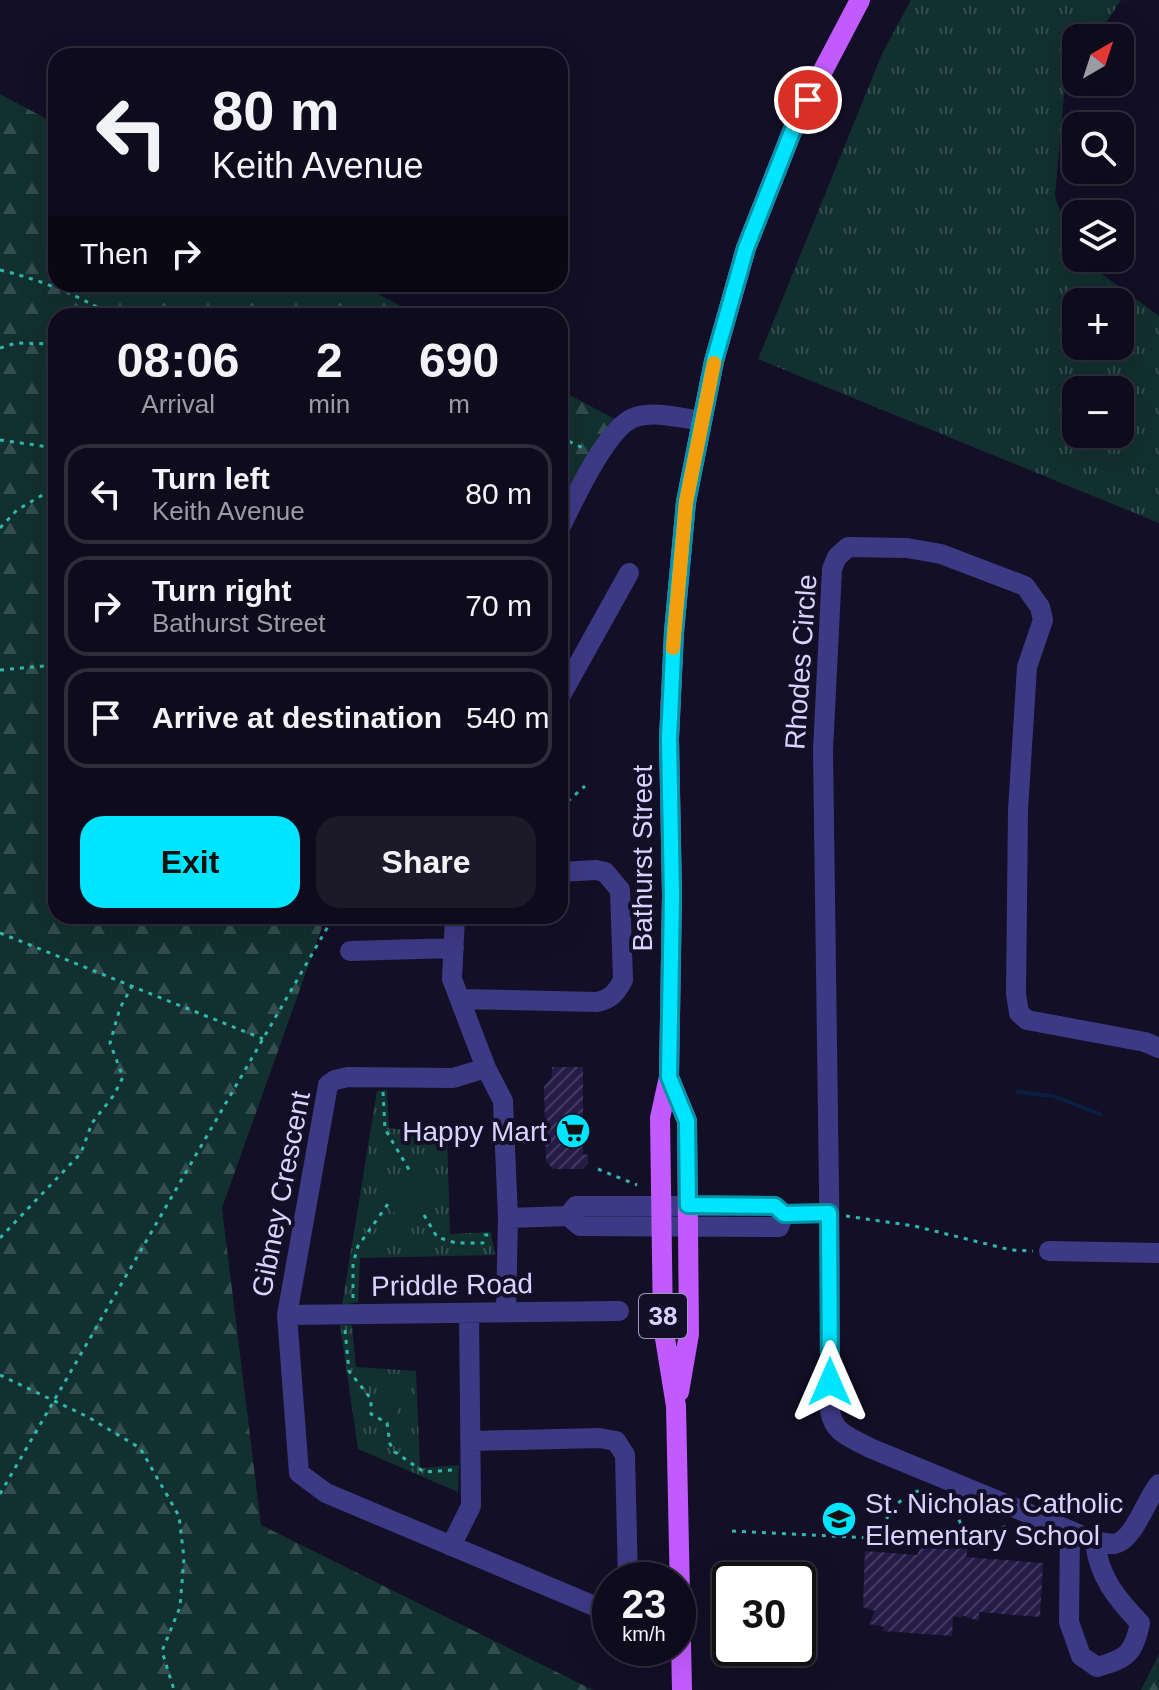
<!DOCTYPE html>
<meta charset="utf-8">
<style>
:root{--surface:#0e0b1c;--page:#1c1929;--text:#f1f3f6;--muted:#9b9ba3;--line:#2e2b3b;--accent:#00e5ff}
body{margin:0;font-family:Arial,sans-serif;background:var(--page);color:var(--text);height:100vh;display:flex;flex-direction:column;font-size:30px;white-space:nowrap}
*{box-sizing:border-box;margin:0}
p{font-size:26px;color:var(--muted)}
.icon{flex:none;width:44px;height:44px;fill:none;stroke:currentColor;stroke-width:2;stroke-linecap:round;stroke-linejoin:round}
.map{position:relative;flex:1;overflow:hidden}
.side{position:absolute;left:48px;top:308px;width:520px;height:616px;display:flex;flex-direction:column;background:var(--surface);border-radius:24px;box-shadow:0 8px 32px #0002,0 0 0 2px var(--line)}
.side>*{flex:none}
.hud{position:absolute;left:48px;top:48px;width:520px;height:244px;border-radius:24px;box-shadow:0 8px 32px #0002,0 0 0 2px var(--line);background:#0e0b1c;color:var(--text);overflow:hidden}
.needle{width:52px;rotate:39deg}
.fabs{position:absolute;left:1062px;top:24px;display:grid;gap:16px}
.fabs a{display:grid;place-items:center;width:72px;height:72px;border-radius:16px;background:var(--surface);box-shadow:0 8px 32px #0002,0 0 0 2px var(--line);font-size:40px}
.speed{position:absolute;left:592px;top:1562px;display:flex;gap:16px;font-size:40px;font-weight:700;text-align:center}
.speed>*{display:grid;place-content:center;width:104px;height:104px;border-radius:50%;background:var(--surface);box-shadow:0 8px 32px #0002,0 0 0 2px var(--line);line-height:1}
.speed small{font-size:20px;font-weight:400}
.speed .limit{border:4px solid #111;border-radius:12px;background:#fff;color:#111}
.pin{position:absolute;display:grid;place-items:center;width:68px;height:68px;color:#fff;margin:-34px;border:4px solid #fff;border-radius:50%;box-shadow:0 2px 8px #0007}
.me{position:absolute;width:88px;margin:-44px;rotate:0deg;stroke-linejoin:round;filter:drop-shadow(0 0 6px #0008)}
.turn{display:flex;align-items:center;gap:28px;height:168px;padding:0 32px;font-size:36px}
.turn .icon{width:104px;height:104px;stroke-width:2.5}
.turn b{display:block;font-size:56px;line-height:68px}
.then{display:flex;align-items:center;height:76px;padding:0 32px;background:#0003;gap:16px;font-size:30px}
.eta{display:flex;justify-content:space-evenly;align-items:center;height:136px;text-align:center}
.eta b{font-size:48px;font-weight:700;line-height:56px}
.cta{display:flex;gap:16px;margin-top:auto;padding:16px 32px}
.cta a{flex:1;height:92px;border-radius:24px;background:var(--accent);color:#111;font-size:32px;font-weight:700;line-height:92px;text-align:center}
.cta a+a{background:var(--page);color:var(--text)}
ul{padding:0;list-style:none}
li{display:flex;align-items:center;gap:24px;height:100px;margin:0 16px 12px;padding:0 16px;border:4px solid var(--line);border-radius:24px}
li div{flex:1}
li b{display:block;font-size:30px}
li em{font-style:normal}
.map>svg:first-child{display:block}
.grass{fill:url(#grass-tufts);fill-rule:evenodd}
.forest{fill:url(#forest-firs)}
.park{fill:#12302f}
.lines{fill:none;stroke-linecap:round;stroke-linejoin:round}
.stream{stroke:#0a1f44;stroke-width:4}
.building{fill:url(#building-hatch)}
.path{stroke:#2fb8b0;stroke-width:3;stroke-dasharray:4 6;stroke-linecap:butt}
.minor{stroke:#3d3a85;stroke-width:20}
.major{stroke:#c25bff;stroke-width:20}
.route-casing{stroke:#0095a6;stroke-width:20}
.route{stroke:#00e5ff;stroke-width:14}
.slow{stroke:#f59e0b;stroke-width:14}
.labels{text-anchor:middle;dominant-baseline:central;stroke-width:8;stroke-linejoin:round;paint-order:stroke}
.shield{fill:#130f26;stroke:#9e99be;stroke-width:2}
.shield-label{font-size:26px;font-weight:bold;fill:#d9d4ff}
.street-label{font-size:28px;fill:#d9d4ff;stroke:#130f26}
.poi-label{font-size:28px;fill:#d9d4ff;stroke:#130f26;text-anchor:end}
</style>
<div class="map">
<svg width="1159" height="1690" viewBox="0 0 1159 1690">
<defs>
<pattern id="grass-tufts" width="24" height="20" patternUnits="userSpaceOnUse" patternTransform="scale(2)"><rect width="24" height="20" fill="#12302f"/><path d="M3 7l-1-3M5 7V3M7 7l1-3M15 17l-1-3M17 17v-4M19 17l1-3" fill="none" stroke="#344d4e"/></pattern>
<pattern id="forest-firs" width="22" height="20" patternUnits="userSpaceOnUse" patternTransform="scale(2)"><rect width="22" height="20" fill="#12302f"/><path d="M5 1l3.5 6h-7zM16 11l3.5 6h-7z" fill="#344d4e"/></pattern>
<pattern id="building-hatch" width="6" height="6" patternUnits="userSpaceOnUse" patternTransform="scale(2)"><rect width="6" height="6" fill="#241b47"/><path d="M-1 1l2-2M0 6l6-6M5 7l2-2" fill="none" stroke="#433b63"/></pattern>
</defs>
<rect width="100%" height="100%" fill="#130f26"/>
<!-- grass -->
<path class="grass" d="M911,0H1121L1096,38H1076V68L1065,84L1055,196L1076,258H1080L1159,316V523L758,359L882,54ZM1076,302H1120V346H1076ZM1076,390H1120V434H1076Z
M387,1090L389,1128L447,1135L450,1234L491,1232L495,1255L360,1258L358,1302L342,1305L377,1091Z
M340,1325H352L356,1367L416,1371L420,1468L459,1465L458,1492L358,1449Z"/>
<!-- forest -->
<path class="forest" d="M0,94L56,124V284H359L420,316H56V916H326L222,1208L261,1525L593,1690H0Z
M560,390L615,419L560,503Z
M1159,1654V1690H1141Z"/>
<!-- park -->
<path class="park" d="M386 1195a23 23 0 1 1 46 0a23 23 0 1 1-46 0Z
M370 1408a14 14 0 1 1 28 0a14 14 0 1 1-28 0Z"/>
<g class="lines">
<!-- stream -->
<path class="stream" d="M1018,1092L1053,1096L1100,1114"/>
</g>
<!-- building -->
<path class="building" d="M552,1067H583V1155L588,1154V1163L582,1169H553L546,1161L544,1087L552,1077Z
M938,1538L968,1548L966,1557L1043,1563L1040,1617L979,1612V1621L961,1615V1618L953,1616L952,1636L882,1631L884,1627L869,1624L875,1611L863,1607L865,1551L917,1555L920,1548H929Z"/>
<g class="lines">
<!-- path -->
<path class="path" d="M0,270C41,280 76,294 112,316
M0,348L16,343L56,344
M560,437L585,449
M0,440L56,448
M560,451L567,438
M0,528L17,510L56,487
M0,670L56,665
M560,808L585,786
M0,933L263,1039
M383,1092L385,1129L411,1173
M598,1169L637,1185
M424,1215L437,1237L456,1243H483L485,1235H493
M846,1216L914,1226L1011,1250L1033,1251
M0,1238L81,1153L92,1123L114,1095L123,1077L110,1043L120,1008L132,986
M353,1298V1264L358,1246L388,1204
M345,1330L349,1371L371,1399V1414L387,1423L390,1444L395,1452L424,1472L453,1470
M0,1375L88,1417L140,1448L179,1516L184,1558L180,1607L162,1651L174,1690
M0,1494L334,916
M952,1501L967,1541L1010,1525
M732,1531L910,1540L924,1539L933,1531L967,1541
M881,1538C888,1507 895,1502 924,1488"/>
<!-- minor -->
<path class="minor" d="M560,528C573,502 606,429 633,418C654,410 680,418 702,421
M560,697L629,573
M455,916L452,979L486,1068L503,1101L508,1218L506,1311
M350,951L454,948
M460,999L597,1002C611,999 616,993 623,980L620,890L605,872L596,870L560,872
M1159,1048L1145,1042L1027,1020L1019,1013L1016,994L1018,810L1027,667L1043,620L1040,607L1025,586L941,554L907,548L848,547L837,557L832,569L823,750L830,1264V1411C834,1434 850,1437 870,1448L1095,1541C1100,1542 1108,1544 1114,1544C1134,1541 1146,1499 1159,1484
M486,1068L453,1078L348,1077L335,1080L328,1085L287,1315L299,1473L326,1493L599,1608L610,1605
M568,1216L576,1206H775L784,1214L829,1213
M508,1218L568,1216L580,1226L779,1227L784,1214
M1049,1251L1159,1253
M287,1315L619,1311
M471,1441L599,1438L616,1441L625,1455L628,1580
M1070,1531L1069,1622L1081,1656L1097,1667C1126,1659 1134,1654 1140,1623C1117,1599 1098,1576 1095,1541
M451,1546L471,1506L469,1313"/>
<!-- major -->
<path class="major" d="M669,1077L687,1121L689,1334L679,1392
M682,1690L676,1406L663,1326L660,1118L669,1077L672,895L669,739L674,632L686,502L714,361L746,248L795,124L860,0"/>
</g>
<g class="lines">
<!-- route casing -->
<g class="route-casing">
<path id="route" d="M808,100L795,124L746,248L714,361L686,502L674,632L669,739L672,895L669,1077L687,1121L688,1205L775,1206L784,1214L829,1213L830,1382"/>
</g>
<!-- route -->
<use href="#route" class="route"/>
<!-- slow -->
<path class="slow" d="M673,648L686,502L714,363"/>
</g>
<!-- icons -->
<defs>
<g id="supermarket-disc" transform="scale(1.8)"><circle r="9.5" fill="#00e5ff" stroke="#130f26"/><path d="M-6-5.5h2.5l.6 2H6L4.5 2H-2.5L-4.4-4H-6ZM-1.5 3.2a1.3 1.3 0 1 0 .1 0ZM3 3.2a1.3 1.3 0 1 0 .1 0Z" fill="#111"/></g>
<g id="school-disc" transform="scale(1.8)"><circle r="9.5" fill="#00e5ff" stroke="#130f26"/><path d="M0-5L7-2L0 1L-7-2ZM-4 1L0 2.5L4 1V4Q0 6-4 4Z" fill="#111"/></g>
</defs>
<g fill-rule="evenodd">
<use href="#supermarket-disc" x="573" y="1131"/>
<use href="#school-disc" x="839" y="1519"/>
</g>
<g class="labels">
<!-- shield labels -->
<rect class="shield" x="639" y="1294" width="48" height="44" rx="6"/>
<g class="shield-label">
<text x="663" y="1316">38</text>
</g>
<!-- street labels -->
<g class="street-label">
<text transform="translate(801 662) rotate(-86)">Rhodes Circle</text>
<text transform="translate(642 858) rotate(-90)">Bathurst Street</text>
<text transform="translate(281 1194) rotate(-79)">Gibney Crescent</text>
<text transform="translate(452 1285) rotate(-1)">Priddle Road</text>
</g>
<!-- poi labels -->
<g class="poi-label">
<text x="547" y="1131">Happy Mart</text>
<text x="865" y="1503" text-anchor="start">St. Nicholas Catholic<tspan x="865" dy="32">Elementary School</tspan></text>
</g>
</g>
</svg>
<div class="fabs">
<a><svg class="needle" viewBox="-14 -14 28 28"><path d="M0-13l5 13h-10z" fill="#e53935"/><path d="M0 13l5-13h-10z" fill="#9b9ba3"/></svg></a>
<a><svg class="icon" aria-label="search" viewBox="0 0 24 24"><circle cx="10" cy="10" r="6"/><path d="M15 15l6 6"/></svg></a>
<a><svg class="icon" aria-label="layers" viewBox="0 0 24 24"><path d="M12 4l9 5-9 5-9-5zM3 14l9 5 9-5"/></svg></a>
<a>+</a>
<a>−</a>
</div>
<div class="speed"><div>23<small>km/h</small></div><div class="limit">30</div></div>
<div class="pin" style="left:808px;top:100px;background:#d93025"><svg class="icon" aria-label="arrive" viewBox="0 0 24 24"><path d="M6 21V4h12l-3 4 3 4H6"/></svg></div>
<svg class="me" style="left:830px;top:1382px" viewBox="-20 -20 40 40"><path d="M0-17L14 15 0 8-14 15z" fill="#00e5ff" stroke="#fff" stroke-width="4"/></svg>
<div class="hud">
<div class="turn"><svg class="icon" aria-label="left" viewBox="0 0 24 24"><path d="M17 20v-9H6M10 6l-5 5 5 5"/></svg><div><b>80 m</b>Keith Avenue</div></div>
<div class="then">Then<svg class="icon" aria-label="right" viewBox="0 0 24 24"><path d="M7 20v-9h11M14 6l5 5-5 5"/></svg></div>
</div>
<section class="side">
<div class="eta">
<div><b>08:06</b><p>Arrival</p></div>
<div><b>2</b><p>min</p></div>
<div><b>690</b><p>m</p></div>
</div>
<ul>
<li><svg class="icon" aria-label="left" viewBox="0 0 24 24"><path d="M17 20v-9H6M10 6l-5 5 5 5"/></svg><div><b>Turn left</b><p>Keith Avenue</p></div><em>80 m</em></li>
<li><svg class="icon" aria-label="right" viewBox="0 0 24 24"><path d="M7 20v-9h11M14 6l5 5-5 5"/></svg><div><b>Turn right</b><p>Bathurst Street</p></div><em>70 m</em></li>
<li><svg class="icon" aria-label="arrive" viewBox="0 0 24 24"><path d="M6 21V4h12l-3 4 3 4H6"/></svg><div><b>Arrive at destination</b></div><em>540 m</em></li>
</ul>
<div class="cta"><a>Exit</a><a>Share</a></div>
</section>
</div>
